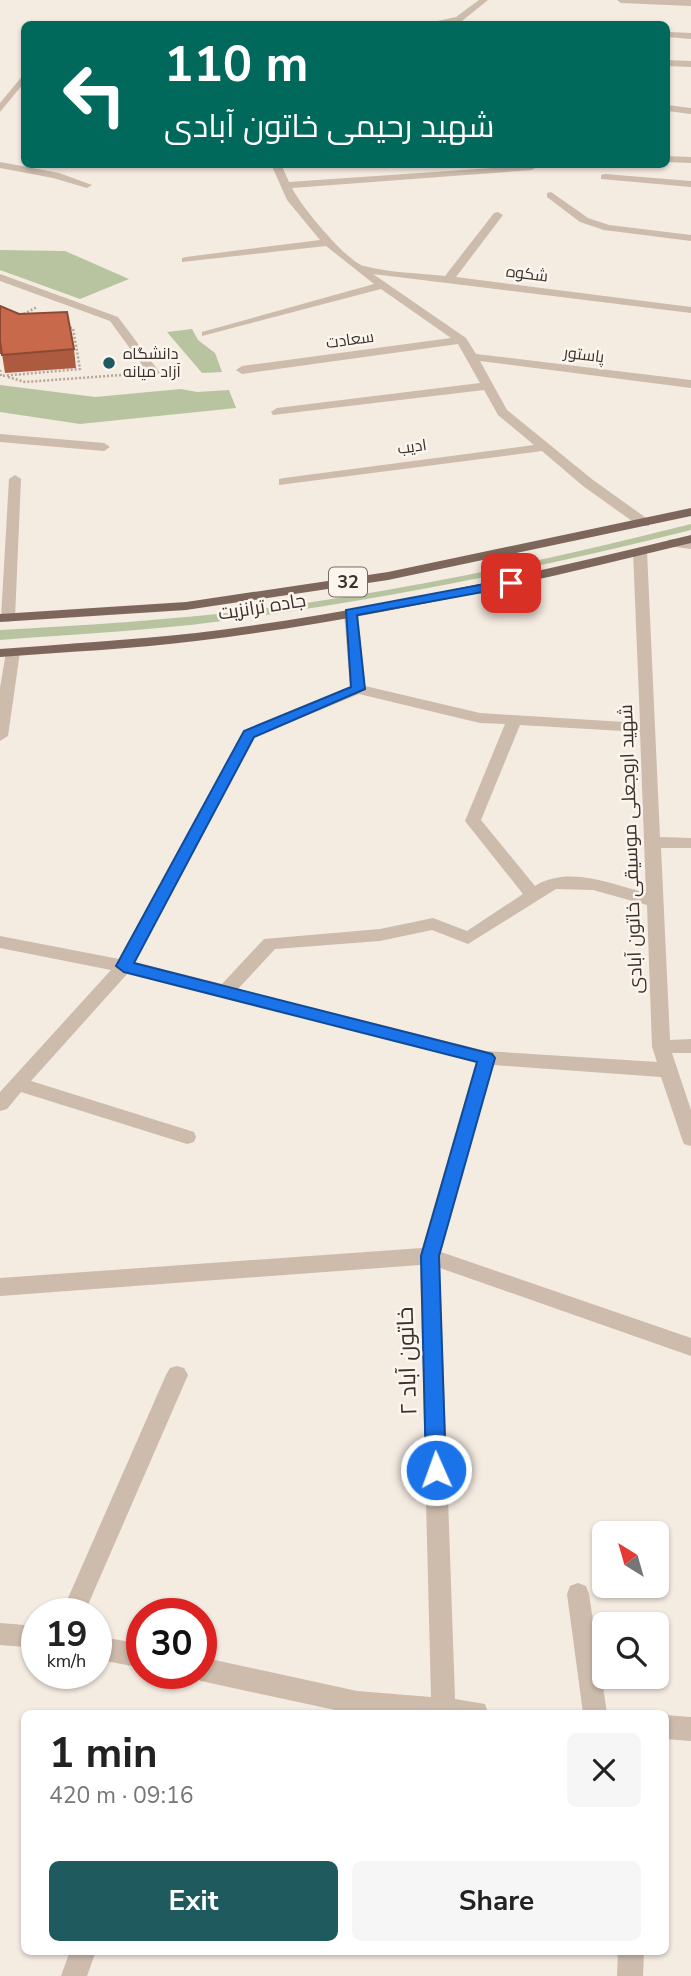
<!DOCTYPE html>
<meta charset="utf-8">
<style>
:root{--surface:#fff;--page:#f6f6f6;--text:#222;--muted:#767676;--accent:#1f5a5e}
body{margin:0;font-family:"Nunito Sans",Cairo,sans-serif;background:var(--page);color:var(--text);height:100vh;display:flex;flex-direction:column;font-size:26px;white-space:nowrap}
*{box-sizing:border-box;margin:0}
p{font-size:23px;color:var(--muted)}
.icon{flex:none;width:38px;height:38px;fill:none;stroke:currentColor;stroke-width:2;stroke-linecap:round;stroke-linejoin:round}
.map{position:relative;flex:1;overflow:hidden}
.side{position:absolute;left:21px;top:1710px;width:648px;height:245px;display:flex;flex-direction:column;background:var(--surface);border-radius:10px;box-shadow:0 2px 5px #0004}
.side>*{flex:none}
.hud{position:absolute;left:21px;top:21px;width:649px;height:147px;border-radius:10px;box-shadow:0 2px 5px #0004;background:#00695c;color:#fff;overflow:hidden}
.needle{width:46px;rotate:323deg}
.fabs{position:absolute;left:592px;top:1521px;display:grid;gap:14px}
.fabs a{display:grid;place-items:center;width:77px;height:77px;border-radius:10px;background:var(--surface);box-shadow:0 2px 5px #0004;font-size:35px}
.speed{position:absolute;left:21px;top:1598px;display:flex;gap:14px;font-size:35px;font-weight:700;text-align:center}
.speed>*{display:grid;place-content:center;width:91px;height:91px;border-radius:50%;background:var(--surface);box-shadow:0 2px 5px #0004;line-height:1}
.speed small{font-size:18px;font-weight:400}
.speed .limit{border:10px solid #d22;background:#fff;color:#111}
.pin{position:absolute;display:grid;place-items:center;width:60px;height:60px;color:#fff;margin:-30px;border-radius:14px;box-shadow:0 4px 10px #0006}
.me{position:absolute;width:77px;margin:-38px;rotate:358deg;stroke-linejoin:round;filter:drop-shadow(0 0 5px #0008)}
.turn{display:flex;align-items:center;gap:24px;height:147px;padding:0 28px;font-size:32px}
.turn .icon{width:91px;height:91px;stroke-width:2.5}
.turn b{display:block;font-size:49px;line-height:60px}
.round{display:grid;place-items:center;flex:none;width:74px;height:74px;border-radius:10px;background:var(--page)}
.summary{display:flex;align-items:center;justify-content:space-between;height:119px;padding:0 28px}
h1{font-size:42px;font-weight:700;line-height:52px}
.button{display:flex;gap:14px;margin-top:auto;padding:14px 28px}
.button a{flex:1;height:80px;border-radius:10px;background:var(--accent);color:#fff;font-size:28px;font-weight:700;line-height:80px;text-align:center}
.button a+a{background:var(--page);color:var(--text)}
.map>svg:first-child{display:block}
.green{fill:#b8c4a0}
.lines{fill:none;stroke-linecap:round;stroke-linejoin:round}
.path{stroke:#b9a596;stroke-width:2.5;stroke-dasharray:2 2;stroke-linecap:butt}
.minor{fill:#cdbbac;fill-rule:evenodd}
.major{fill:#7d675c;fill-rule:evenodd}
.wall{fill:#ac5a40}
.building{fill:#c8694b;stroke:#8c4a34;stroke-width:2}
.route{fill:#1a73e8;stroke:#114b97;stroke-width:2}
.poi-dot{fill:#1f5a5e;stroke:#fbf5ee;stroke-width:2.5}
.labels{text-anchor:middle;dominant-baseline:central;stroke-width:5;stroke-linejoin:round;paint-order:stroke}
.far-street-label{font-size:16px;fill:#3b302b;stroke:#fbf5ee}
.far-poi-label{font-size:16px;fill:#3b302b;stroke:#fbf5ee;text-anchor:start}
.shield{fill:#fbf5ee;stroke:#756b66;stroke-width:2}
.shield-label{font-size:18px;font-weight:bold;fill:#3b302b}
.street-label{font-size:19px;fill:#3b302b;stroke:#fbf5ee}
.near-street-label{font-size:23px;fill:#3b302b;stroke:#fbf5ee}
</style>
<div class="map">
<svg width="691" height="1976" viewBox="0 0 691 1976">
<rect width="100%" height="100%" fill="#f4ebe1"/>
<!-- green -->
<path class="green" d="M0,250L65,251L129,279L80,299L0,270Z
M192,329L198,340L215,353L222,372L202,373L167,332Z
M0,385L95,397L181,389L197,392L229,390L236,408L80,424L0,412Z
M691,524V530C536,569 381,600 222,621C149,631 74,634 0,640V630C113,624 226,616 338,598C457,580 575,553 691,524Z"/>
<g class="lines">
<!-- path -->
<path class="path" d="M20,316L37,307
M0,370L1,376L80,369L73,328H65
M8,377L25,382L135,374"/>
<!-- minor -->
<path class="minor" d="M479,0H488L462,21L423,24L456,17Z
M617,0H691V6L621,3Z
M669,32L691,33V39L667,37Z
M667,60L691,61V67L667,66Z
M24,74V83L0,112V103Z
M667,105L691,108V114L667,111Z
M667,156L691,157V163L667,162Z
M0,162L59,173L92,185L87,188L53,178L0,168Z
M271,164H281L289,182L536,165L537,167L532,170L292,188C300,205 346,261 364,266C390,273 419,273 445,276L494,213L498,212L503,215L456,277L691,307V313L373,274L466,338L476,354L691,380V388L480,361L507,410L593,480L649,520V526H639L583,486L542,451L279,485V479L284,478L534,445L498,415L484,390L273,415L271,412L277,408L480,383L458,344L242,374L236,370L242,366L451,338L381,289L202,336V332L374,284L326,246L182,262V258L186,257L320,240L287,200Z
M605,174L691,181V187L601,179V175Z
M551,192L588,218L609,225L691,235V241L604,230L580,222L547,197V193Z
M0,274L118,317L160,373L150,376L110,321L0,281Z
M0,434L104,443L110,447L104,451L0,442Z
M15,475L21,479L15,618L8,622L1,618L9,479Z
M673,539L691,541V549L668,546V540Z
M640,547L647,551L660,837L691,838V848H661L670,1040L691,1039V1053H672L691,1110V1146L684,1144L682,1139L661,1077L493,1065L441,1252L691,1338V1356L440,1268L455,1699L485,1704L488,1713H349L201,1681L193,1677L191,1673H201V1657L357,1691L431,1697L420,1265L0,1296V1278L422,1248L476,1062L128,973L31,1081L194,1132L196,1137L194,1142L187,1144L21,1092L7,1109L0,1111V1092L111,970L0,948V936L119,959L244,731L350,687L344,613L346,610L351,609L358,613L365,686L480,713L640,723L633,551ZM359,694L480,723L505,724L465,821L523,894L467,931L433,918L380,929L264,939L222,984L135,962L255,737ZM520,725L640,732L646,893C612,884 568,865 535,886L481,820ZM556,889L593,890L647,905L652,1047L657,1062L486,1051L238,989L275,949L380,941L432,930L468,944Z
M13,648L20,652L8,736L0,741V688L6,652Z
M177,1366L184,1368L188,1375L84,1614H61L166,1375L170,1368Z
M578,1583L586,1586L589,1594L607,1713H583L567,1594L570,1586Z
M0,1623L37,1626V1648L0,1645Z
M96,1636L142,1644V1668L96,1659Z
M665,1715L691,1717V1741L665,1739Z
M70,1951H96L87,1976H61Z
M618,1951H644L643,1976H617Z"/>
<!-- major -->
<path class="major" d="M691,508V516L388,580L186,610L0,622V614L186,602L388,572Z
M691,535V543C528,583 363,621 196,641C131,649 65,652 0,657V649C65,644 131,640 196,633C363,613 528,574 691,535Z"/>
</g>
<!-- wall -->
<path class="wall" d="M0,306L74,349L76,368L5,373L2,354H0Z"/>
<!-- building -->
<path class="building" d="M0,306L19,314L67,312L74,349L2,355L0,341Z"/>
<!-- route -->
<path class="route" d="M511,579L515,580V586L357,615L365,689L254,737L134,963L492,1054L495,1058L439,1256L446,1470L443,1476L436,1479L429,1476L426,1470L421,1256L477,1062L124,972L116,966L244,731L351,687L346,610Z"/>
<!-- markers -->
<circle class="poi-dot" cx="109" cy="363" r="7"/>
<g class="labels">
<!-- far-street labels -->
<g class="far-street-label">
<text transform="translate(527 274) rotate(7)">شکوه</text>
<text transform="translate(350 340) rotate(-8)">سعادت</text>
<text transform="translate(584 355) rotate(7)">پاستور</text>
<text transform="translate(412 447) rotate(-8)">ادیب</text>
</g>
<!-- far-poi labels -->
<g class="far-poi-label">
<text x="123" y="354">دانشگاه<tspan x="123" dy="18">آزاد میانه</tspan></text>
</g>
<!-- shield labels -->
<rect class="shield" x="329" y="567.5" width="38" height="29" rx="5"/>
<g class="shield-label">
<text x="348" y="582">32</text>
</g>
<!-- street labels -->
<g class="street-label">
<text transform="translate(262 607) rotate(-9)">جاده ترانزیت</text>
<text transform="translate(631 849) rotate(-92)">شهید اروجعلی موسیقی خاتون آبادی</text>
</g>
<!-- near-street labels -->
<g class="near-street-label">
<text transform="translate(407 1361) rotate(-92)">خاتون آباد ۲</text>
</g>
</g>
</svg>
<div class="fabs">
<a><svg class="needle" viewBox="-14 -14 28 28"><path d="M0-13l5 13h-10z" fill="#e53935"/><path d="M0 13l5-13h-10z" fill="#767676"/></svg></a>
<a><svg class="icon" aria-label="search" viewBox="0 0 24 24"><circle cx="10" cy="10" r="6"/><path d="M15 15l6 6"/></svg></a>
</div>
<div class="speed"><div>19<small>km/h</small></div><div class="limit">30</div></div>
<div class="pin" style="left:511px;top:583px;background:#d93025"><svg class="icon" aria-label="arrive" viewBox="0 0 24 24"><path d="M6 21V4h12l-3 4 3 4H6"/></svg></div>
<svg class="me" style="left:436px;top:1470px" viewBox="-20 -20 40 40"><circle r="17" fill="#1a73e8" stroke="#fff" stroke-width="3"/><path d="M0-11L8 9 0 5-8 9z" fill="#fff"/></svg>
<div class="hud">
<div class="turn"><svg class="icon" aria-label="left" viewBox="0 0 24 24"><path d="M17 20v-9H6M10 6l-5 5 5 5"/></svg><div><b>110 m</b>شهید رحیمی خاتون آبادی</div></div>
</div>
<section class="side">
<div class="summary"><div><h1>1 min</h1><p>420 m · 09:16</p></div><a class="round"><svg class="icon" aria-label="close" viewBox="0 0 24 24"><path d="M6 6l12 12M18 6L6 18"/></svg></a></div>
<div class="button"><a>Exit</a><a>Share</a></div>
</section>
</div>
